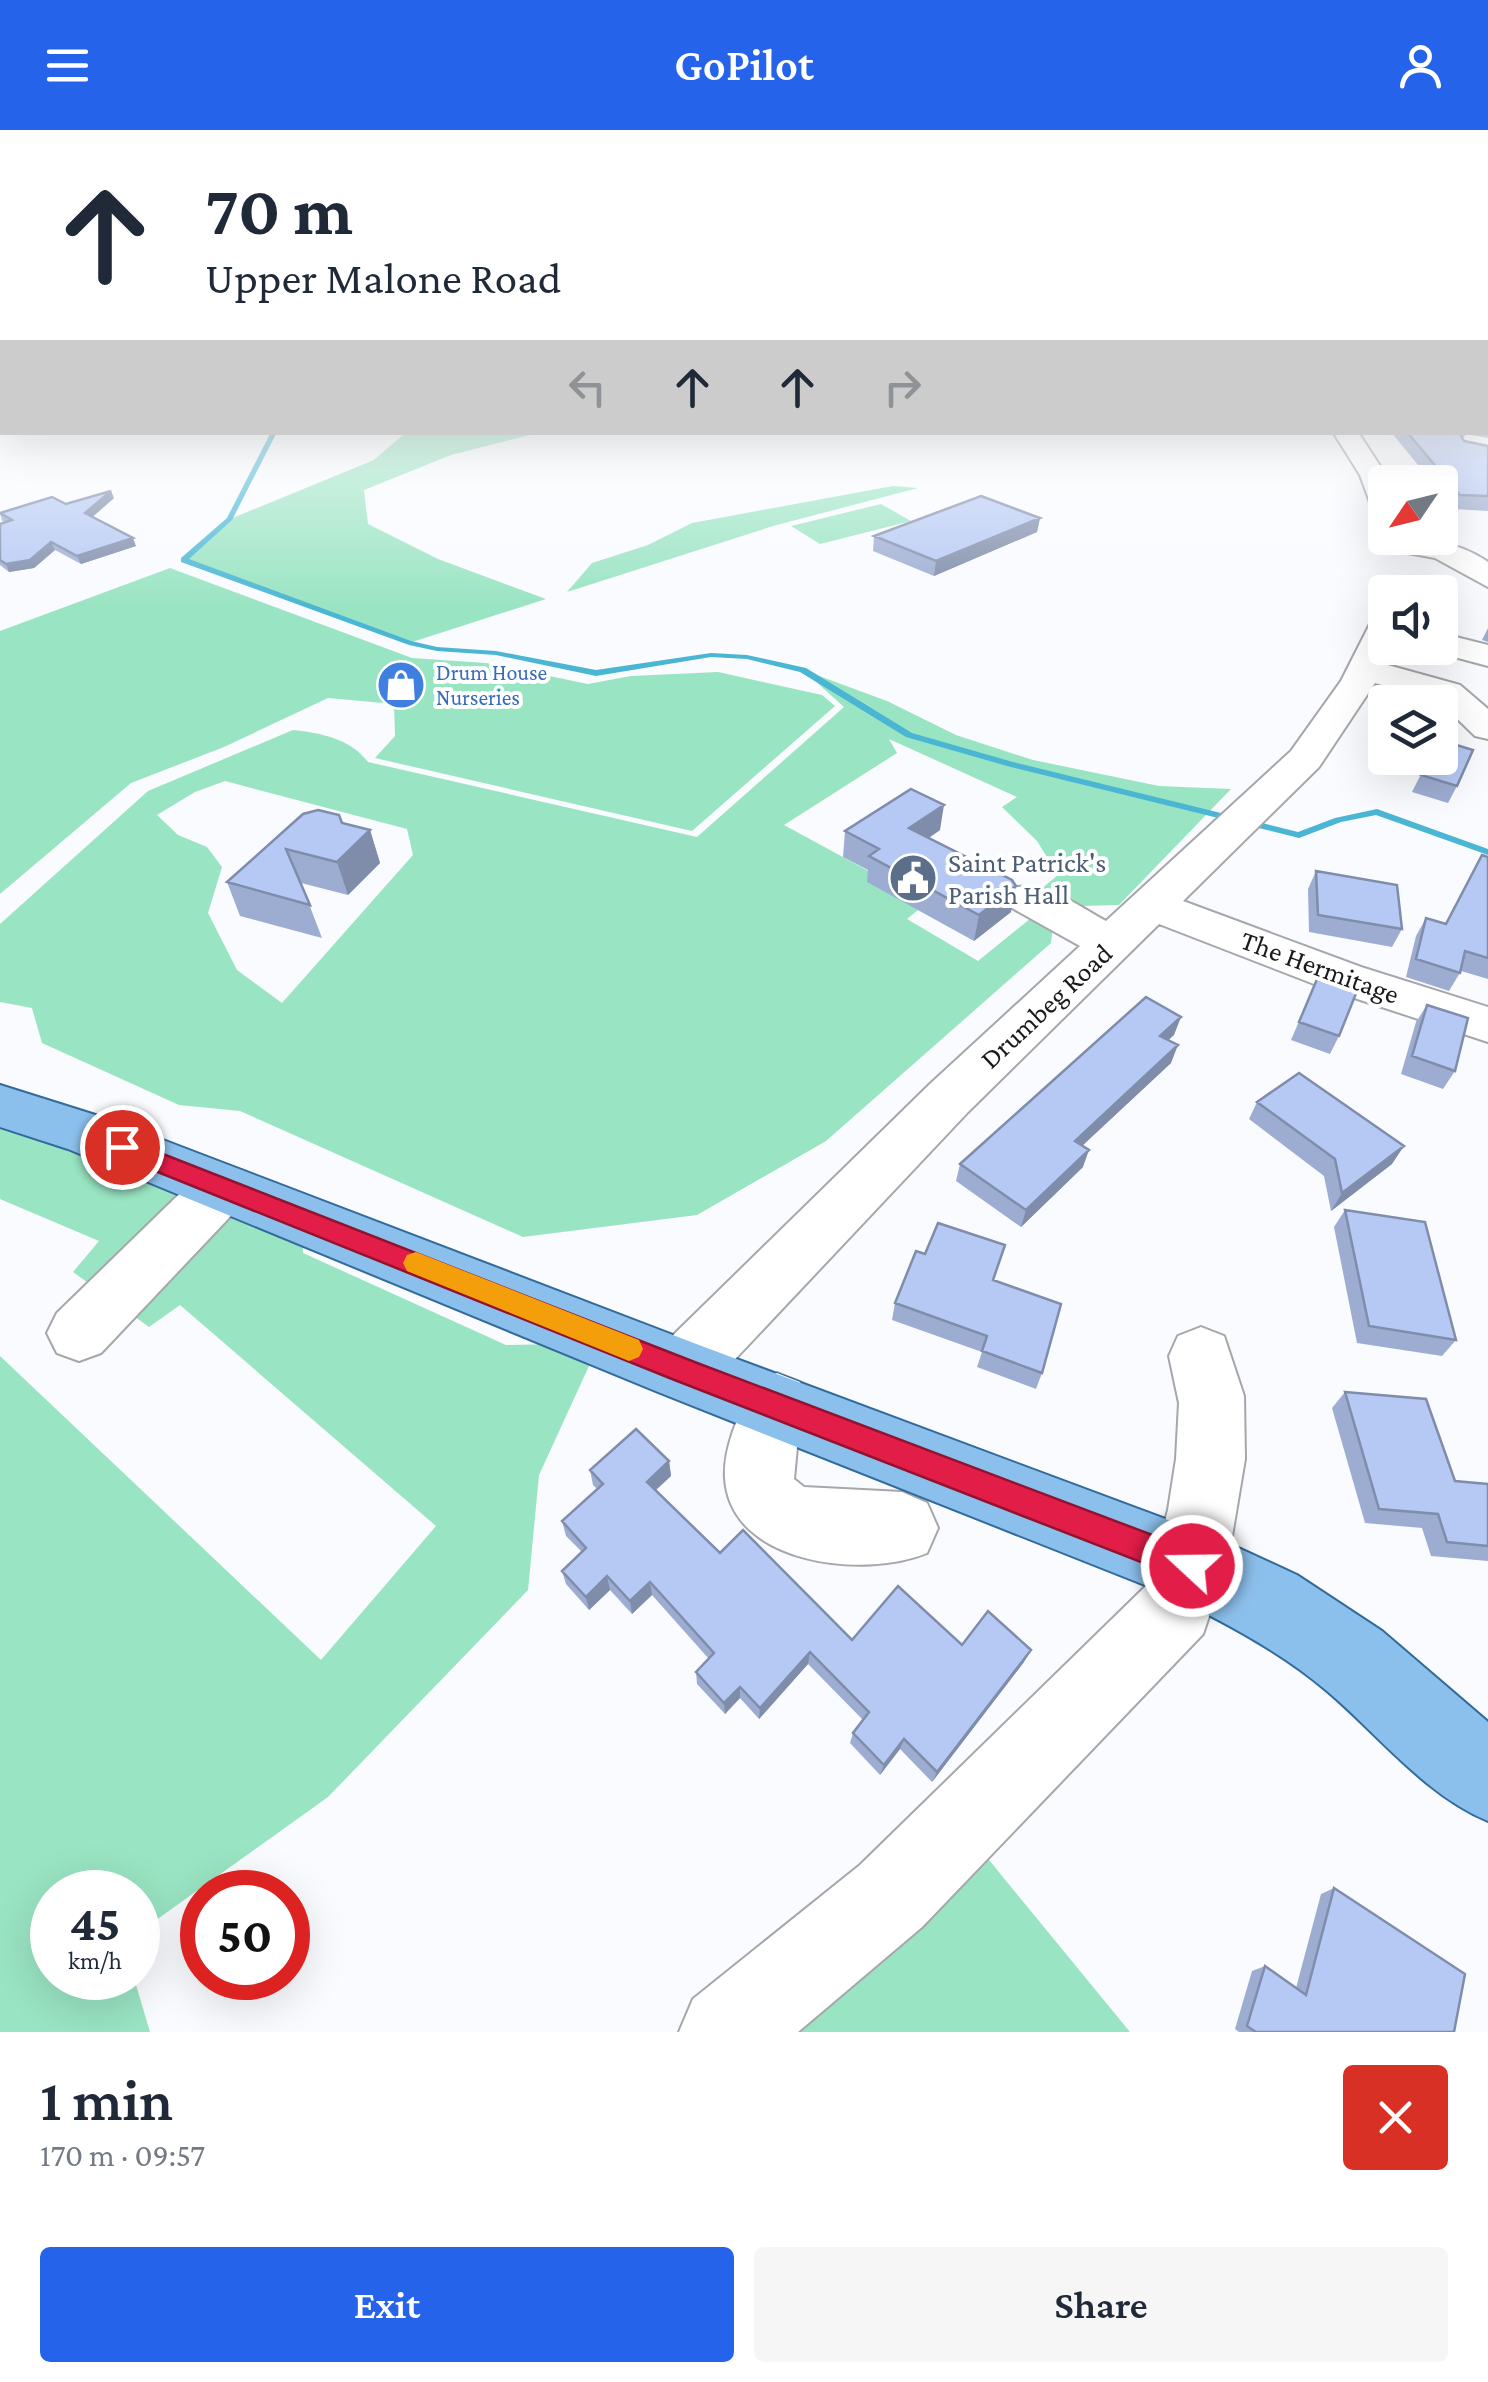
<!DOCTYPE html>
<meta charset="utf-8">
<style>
:root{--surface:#fff;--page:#f6f6f7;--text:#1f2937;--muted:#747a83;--accent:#2563eb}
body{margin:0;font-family:"Crimson Pro",serif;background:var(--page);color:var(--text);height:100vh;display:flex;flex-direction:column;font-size:38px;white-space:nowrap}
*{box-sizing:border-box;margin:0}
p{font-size:32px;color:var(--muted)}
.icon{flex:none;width:55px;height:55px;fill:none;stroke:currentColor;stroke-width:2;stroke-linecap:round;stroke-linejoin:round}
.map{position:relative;height:1902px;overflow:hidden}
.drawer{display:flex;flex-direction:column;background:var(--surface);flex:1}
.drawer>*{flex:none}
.top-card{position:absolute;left:0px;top:0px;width:1490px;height:305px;box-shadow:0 10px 40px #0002;background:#fff;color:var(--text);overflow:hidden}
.needle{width:65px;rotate:235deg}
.tools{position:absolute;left:1368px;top:335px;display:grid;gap:20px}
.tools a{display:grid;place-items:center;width:90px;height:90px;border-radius:10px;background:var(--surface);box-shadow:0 10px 40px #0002;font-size:50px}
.speed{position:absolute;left:30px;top:1740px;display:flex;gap:20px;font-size:50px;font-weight:700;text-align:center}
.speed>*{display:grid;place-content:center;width:130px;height:130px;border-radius:50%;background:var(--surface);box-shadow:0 10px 40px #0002;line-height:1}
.speed small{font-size:25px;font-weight:400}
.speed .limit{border:15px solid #d22;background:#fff;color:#111}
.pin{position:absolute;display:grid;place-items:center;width:85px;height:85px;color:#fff;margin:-42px;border:5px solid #fff;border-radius:50%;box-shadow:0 2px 10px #0007}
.me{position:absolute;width:110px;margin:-55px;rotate:291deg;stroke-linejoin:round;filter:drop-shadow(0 0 8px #0008)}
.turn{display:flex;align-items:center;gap:35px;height:210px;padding:0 40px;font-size:45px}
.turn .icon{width:130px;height:130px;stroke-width:2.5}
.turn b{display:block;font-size:70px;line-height:85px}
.lanes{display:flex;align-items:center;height:95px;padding:0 40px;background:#0003;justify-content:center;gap:50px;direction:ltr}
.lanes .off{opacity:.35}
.round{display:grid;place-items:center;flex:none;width:105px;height:105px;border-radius:10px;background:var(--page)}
.headline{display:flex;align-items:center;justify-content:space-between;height:170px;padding:0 40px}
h1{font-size:60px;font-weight:600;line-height:75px}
.primary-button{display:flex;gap:20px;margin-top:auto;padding:20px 40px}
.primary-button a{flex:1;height:115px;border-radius:10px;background:var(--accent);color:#fff;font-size:40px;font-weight:600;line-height:115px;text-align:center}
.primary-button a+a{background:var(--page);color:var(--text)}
header{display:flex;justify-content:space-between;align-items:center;height:130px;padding:0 40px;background:var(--accent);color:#fff;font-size:45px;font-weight:600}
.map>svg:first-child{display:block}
.green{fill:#99e4c2;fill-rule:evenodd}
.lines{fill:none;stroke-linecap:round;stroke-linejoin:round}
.stream{fill:#4ab6d3;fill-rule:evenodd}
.minor-casing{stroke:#a6a7ab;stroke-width:4}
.major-casing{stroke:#326b9b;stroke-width:4}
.minor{fill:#fff;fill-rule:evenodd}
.major{fill:#8cc0ec;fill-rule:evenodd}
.wall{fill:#9dadd2}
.shaded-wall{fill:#7f8dab}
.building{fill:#b6c9f4;stroke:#7f8dab;stroke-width:2.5}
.route{fill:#e11d48;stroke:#92132f;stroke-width:2.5}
.slow{fill:#f59e0b}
.labels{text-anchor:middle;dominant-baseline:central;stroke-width:8;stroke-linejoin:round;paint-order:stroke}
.far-shop-label{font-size:22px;fill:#366cbe;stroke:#fff;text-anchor:start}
.service-label{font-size:28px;fill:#4e5e75;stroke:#fff;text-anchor:start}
.street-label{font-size:28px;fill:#1a1a1c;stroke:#fff}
</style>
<header><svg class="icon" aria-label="menu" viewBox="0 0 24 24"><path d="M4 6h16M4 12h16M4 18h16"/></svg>GoPilot<svg class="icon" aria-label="person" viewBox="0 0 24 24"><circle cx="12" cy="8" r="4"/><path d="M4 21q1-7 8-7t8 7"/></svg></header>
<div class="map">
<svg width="1488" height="1902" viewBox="0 0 1488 1902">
<rect width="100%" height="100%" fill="#f9fbfe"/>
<!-- green -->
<path class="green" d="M405,303H537L451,325L364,360L368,394L438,429L546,469L409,513L184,430L230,389L374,330Z
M893,356L918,358L773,396L567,462L592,433L648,415L692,393Z
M881,374L911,391L820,414L791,396Z
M170,438L412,528L486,533L588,554L631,546L718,542L822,565L835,576L692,701L375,628L395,606L394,574L328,568L224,617L131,653L0,764V501Z
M803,540L887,571L956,605L1033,630L1159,656L1231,659L1119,775L1081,776L1041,759L1058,745L1037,711L1002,677L1017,667L889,609L897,623L784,695L876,745L918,780L907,789L978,831L1036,784L1053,794L1051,813L826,1011L697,1085L523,1107L240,981L179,975L42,913L32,878L0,872V794L148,661L293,600C321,603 351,609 368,632L697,707L844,577ZM225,651L407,699L413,725L282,873L237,840L208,783L222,737L207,717L178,705L157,685L195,662Z
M0,977L303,1101V1123L506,1215L561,1214L594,1225L539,1345L528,1460L328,1667L138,1803V1762H52V1848H134L150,1902H0V1226L321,1530L436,1396L180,1175L149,1197L73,1142L99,1111L0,1069Z
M989,1730L1130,1902H785Z"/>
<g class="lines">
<!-- stream -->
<path class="stream" d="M271,302H277L232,390L189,429L411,511L437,517L496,521L596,540L711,523L747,525L806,538L912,603L1013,632L1298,702L1335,688L1377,679L1488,719V725L1376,685L1341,692L1299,708L1007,636L906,607L800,542L747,529L711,527L596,546L496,525L437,521L409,515L181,432V428L227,388Z"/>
<!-- minor casing -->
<g class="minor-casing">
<path id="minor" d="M1333,302H1358L1386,345L1390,352H1385V383L1371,375L1360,345Z
M1385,408C1422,408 1456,410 1488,432V457L1435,428L1386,419L1381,413Z
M1385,485V518H1391L1384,534L1460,555L1488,579V609L1475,606L1440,572L1375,553L1319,637L1183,771L1361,837L1488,877V912L1327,859L1159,794L968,982L705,1261L682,1269L659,1261L650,1240L659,1219L930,954L1080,816L1012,778L1006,768L1012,758C1045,750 1078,776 1106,791L1291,621L1341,551L1373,488Z
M1440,503L1488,515V536L1428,520L1426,518H1440Z
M223,1034L243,1041L252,1057L243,1073L101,1223L79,1231L57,1223L47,1203L57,1183L203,1041Z
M1201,1197L1224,1206L1244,1266L1245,1329L1228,1430L1203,1504L922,1797L798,1902H679L693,1869L860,1735L1148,1454L1168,1380L1176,1329L1179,1273L1169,1226L1178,1206Z
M777,1243L800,1252L810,1274L797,1317L794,1349L804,1357L902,1362L927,1373L938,1398L927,1423C865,1449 730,1435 725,1348C723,1316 741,1281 754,1252Z"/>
</g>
<!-- major casing -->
<g class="major-casing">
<path id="major" d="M0,955L108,989L699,1215L1219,1409L1297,1445L1382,1501L1488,1592V1691C1425,1665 1379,1605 1327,1561C1280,1521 1225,1493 1170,1465L658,1262L68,1019L0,997Z"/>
</g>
<!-- minor -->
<use href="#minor" class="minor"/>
<!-- major -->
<use href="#major" class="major"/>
</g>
<!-- wall -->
<path class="wall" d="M1488,258V308L1467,304L1462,308L1464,311L1488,316V381L1454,379L1440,362V352H1432L1391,302H1488Z
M114,368L92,387L136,416L81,434L55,420L34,438L9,442L0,435V394L5,392L2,391L0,383Z
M1040,388L1037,402L934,446L873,421L874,406Z
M1488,498V512L1482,510Z
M1429,628L1457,656L1448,673L1412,662Z
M303,684L370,700L380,733L348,765L301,753L322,808L240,786L227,752Z
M940,700L929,708L1011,782L974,811L867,752L868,740L843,727L845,701Z
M1482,725L1488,727V849L1461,841L1449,861L1406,847L1416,806L1426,788L1445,794Z
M1316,741L1402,799L1392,817L1309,802L1308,759Z
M1320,842L1339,906L1330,924L1291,910Z
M1427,875L1455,941L1443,959L1401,944L1416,892Z
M1174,905L1168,910L1171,933L1082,1016L1083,1037L1021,1097L956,1051L960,1034Z
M1257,972L1392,1034L1331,1081L1324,1046L1249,989Z
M1345,1080L1456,1210L1442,1226L1357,1213L1334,1097Z
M994,1150L1042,1243L1036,1259L977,1237L982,1222L892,1190L895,1173Z
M1345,1262L1455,1351L1488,1354V1431L1431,1426L1422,1398L1365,1393L1332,1278Z
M669,1331L671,1346L656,1360L720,1423L852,1510L962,1515L1024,1532L932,1652L900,1619L880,1645L850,1613L853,1603L863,1590L808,1534L759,1589L740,1568L725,1584L697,1554L696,1542L709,1529L652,1465L632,1484L610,1460L589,1480L566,1454L562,1441L582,1422L566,1406L562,1391L597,1359L593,1355L590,1340Z
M1334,1758L1454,1902H1239L1235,1899L1252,1841L1265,1836L1296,1858L1321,1764Z"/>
<!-- shaded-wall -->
<path class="shaded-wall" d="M111,361L114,368L88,391L85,383Z
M1040,388L1037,402L934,446L936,431Z
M133,408L136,416L81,434L77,426Z
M51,412L55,420L34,438L9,442L6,434Z
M944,675L940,700L906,723L909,698Z
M370,700L380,733L348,765L337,732Z
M1016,756L1011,782L974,811L979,785Z
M1181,887L1174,905L1154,923L1160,906Z
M1178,915L1171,933L1069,1028L1075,1011Z
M1404,1016L1392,1034L1331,1081L1342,1063Z
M1089,1020L1083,1037L1021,1097L1026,1080Z
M669,1331L671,1346L649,1366L647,1352Z
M607,1446L610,1460L589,1480L586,1467Z
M650,1452L652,1465L632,1484L630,1471Z
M1031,1520L1024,1532L932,1652L937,1642Z
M810,1522L808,1534L759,1589L760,1578Z
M740,1557V1568L725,1584L724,1573Z
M904,1609L900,1619L880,1645L884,1635Z"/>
<!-- building -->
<path class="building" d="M1407,302H1459L1464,311L1488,316V366L1460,365Z
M111,361L85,383L133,408L77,426L51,412L30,430L6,434L0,430V394L12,390L0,383L52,367L66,374Z
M981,366L1040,388L936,431L874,406Z
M1440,610L1473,620L1457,656L1421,645L1429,628H1440Z
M911,659L944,675L909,698L1012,750L1016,756L979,785L869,726L879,719L845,701Z
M318,680L339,685L342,693L370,700L337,732L286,719L310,775L227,752L303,684Z
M1482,725L1488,727V828L1465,821L1460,843L1416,829L1426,788L1446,794Z
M1316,741L1397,755L1402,799L1318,785Z
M1320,842L1359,856L1339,906L1299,892Z
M1146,867L1181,887L1160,906L1178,915L1075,1011L1089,1020L1026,1080L960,1034Z
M1427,875L1468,888L1455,941L1412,926Z
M1299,943L1404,1016L1342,1063L1335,1029L1257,972Z
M1345,1080L1425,1092L1456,1210L1369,1196Z
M938,1093L1005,1115L993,1150L1061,1174L1042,1243L982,1221L987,1206L895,1173L916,1121L925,1124Z
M1345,1262L1426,1269L1455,1351L1488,1354V1416L1447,1412L1438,1384L1379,1379Z
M636,1299L669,1331L647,1352L720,1423L743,1400L852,1510L898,1456L962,1515L988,1481L1031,1520L937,1642L904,1609L884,1635L853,1603L869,1582L810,1522L760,1578L740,1557L724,1573L696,1542L714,1523L650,1452L630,1471L607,1446L586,1467L562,1441L586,1418L562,1391L603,1354L590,1340Z
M1334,1758L1465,1844L1454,1902H1256L1247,1896L1265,1836L1306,1865Z"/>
<!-- sky -->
<linearGradient id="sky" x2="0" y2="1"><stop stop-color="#69b5e0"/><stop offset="0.44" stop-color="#fcfdff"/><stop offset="1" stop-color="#fcfdff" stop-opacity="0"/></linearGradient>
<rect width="1488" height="479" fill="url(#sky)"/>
<!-- route -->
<path class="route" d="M122,1008L692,1231L1192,1420L1203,1425L1208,1436L1203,1447L1192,1452L672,1249L113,1024L110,1017L113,1010Z"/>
<!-- slow -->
<path class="slow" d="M416,1122L639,1210L643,1219L639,1227L629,1231L407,1141L403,1133L407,1125Z"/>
<!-- icons -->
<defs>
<g id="shop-disc" transform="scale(2.5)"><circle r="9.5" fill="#3f7fe0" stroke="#fff"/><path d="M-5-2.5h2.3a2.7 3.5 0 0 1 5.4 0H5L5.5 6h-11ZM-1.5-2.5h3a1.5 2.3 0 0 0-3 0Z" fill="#fff"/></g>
<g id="civic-disc" transform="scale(2.5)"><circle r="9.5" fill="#5c6f8a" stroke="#fff"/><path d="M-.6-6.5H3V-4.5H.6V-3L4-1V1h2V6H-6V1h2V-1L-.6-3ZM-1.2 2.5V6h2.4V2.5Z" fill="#fff"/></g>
</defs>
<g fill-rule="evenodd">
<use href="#shop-disc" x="401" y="555"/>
<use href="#civic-disc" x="913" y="748"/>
</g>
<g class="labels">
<!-- far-shop labels -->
<g class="far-shop-label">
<text x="436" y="542">Drum House<tspan x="436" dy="25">Nurseries</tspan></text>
</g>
<!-- service labels -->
<g class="service-label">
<text x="948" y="732">Saint Patrick's<tspan x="948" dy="32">Parish Hall</tspan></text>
</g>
<!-- street labels -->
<g class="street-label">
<text transform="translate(1320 837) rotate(20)">The Hermitage</text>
<text transform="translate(1046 876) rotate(-43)">Drumbeg Road</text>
</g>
</g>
</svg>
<div class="tools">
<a><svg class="needle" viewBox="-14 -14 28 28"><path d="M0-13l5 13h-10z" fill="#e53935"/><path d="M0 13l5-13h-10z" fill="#747a83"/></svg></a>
<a><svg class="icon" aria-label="sound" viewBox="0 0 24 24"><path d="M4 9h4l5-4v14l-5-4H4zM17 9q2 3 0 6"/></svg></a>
<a><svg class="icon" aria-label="layers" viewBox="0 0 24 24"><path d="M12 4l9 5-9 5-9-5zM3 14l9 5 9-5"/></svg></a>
</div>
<div class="speed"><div>45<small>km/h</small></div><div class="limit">50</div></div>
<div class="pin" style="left:122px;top:1017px;background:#d93025"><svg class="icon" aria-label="arrive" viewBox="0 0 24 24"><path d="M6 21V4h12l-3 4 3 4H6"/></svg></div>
<svg class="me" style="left:1192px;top:1436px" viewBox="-20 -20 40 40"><circle r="17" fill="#e11d48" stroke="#fff" stroke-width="3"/><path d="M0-11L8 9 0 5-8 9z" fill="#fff"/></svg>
<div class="top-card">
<div class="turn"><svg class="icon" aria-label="ahead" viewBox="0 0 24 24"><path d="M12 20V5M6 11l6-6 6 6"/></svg><div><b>70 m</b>Upper Malone Road</div></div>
<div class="lanes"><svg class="icon off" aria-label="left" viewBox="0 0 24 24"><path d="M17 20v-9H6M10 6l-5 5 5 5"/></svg><svg class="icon" aria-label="ahead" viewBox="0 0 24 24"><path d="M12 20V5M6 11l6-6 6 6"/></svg><svg class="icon" aria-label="ahead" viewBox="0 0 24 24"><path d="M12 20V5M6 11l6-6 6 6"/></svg><svg class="icon off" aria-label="right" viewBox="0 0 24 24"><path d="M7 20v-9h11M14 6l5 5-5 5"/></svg></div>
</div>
</div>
<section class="drawer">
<div class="headline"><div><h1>1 min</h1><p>170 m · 09:57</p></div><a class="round" style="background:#d93025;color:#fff"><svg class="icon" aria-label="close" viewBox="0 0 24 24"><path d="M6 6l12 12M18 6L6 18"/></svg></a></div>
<div class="primary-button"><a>Exit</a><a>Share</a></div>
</section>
